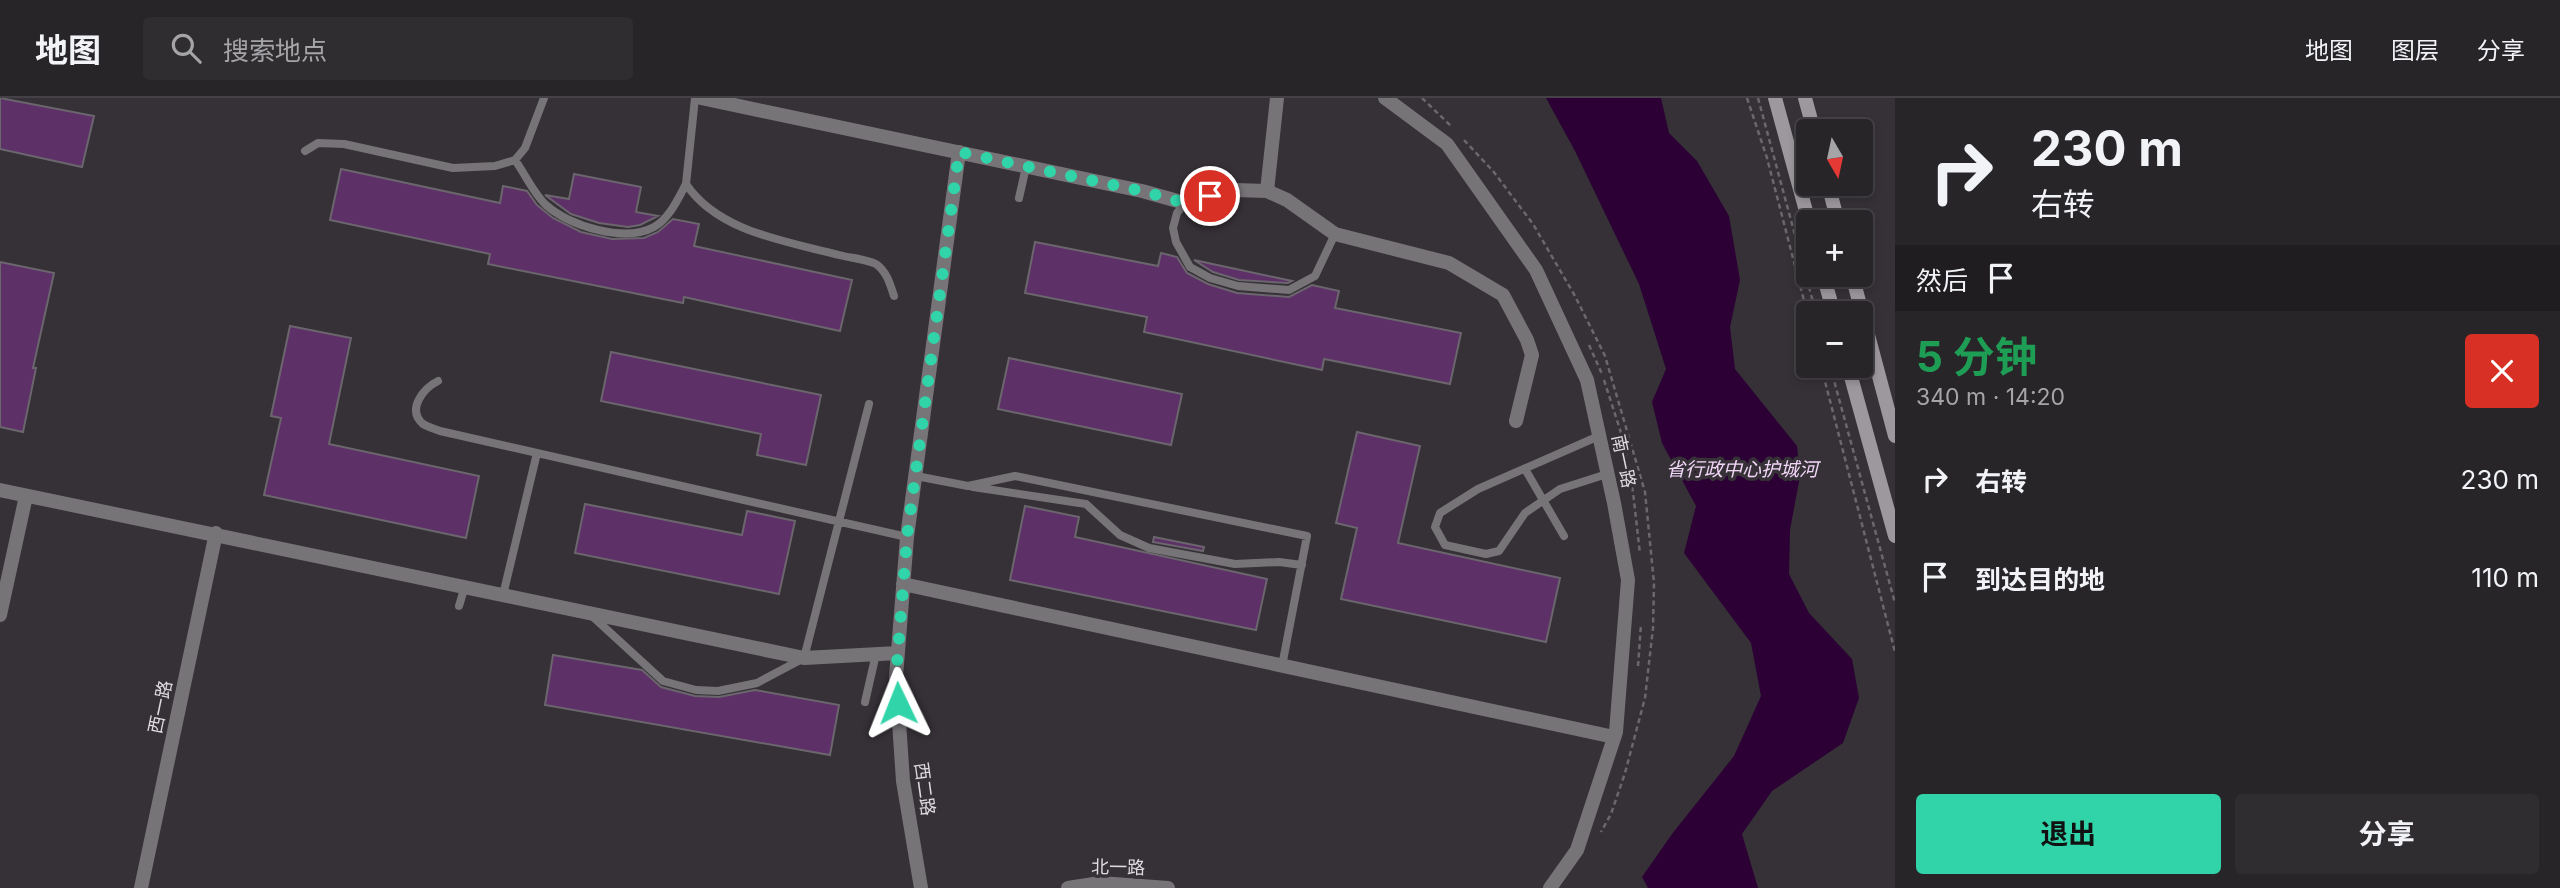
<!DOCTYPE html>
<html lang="zh">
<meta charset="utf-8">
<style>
:root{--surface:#282529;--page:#302d31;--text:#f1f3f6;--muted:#a5a5a8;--line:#444246;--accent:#31d4a9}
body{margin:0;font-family:Inter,"Noto Sans SC",sans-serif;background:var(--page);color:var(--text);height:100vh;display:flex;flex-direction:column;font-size:26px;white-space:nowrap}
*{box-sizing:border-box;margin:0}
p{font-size:23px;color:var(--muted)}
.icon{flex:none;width:38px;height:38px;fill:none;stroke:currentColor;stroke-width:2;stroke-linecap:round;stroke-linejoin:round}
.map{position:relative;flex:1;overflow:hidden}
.drawer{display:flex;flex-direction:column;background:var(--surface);width:665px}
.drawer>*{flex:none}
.top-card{background:#282529;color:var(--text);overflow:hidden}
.needle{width:46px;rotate:171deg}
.tools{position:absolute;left:1796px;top:21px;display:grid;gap:14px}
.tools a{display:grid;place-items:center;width:77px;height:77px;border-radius:7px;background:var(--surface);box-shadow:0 4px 10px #0003,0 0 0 2px var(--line);font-size:35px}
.pin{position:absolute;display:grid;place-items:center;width:60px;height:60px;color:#fff;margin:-30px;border:4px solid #fff;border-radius:50%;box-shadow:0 2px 7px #0007}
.me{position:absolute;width:77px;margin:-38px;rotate:358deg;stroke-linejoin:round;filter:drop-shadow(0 0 5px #0008)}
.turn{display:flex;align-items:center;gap:24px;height:147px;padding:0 21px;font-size:32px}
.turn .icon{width:91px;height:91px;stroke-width:2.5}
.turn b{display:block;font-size:49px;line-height:60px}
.then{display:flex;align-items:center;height:66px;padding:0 21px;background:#0003;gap:14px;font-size:26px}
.round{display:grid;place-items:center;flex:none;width:74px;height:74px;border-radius:7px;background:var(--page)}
.headline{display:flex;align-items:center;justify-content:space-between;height:119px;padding:0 21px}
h1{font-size:42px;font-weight:700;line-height:52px;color:#1e9e55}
.action{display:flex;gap:14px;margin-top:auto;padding:14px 21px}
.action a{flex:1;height:80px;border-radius:7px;background:var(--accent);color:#111;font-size:28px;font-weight:700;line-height:80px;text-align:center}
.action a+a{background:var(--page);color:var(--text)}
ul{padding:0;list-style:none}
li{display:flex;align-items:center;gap:21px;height:98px;padding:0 21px}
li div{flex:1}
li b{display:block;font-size:26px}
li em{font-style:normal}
header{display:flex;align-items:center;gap:42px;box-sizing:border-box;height:98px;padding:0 35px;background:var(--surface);border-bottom:2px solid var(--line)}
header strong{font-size:33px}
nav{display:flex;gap:38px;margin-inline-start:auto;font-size:24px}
.search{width:490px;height:63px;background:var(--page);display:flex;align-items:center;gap:18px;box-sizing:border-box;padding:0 24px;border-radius:7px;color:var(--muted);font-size:26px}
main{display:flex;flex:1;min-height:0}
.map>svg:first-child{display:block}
.water{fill:#2c0035}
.building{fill:#5d3067;stroke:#6b656d;stroke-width:2}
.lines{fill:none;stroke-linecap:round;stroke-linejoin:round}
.path{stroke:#6c676d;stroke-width:2.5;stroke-dasharray:5 3.5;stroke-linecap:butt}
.lane{stroke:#777477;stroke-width:8}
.street{stroke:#777477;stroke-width:14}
.secondary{stroke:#9d989e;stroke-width:14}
.route{stroke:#31d4a9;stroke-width:12;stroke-dasharray:0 21.6}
.labels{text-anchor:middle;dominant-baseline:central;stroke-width:7;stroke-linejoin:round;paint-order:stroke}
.street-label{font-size:18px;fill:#dfdbe0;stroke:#363137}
.water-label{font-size:19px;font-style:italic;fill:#f1d6f7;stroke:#363137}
</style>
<header>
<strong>地图</strong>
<div class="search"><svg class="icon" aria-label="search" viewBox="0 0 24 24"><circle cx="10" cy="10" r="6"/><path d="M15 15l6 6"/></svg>搜索地点</div>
<nav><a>地图</a><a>图层</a><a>分享</a></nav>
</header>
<main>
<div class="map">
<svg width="1895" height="790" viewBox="0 0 1895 790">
<rect width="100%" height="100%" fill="#363137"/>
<!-- water -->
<path class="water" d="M1546,0H1661L1669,35L1697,63L1729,118L1740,182L1730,229L1735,271L1797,348L1800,378L1790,432L1789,476L1809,515L1852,561L1859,600L1843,645L1772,693L1742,736L1758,790H1648L1642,779L1672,736L1734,658L1761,598L1751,545L1684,455L1696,408L1662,345L1652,304L1666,271L1639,186L1575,53Z"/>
<!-- building -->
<path class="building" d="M0,0L94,18L82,69L0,51Z
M341,71L500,105L503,88L527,93L537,107L553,120L581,134L612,141L644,140L658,134L673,121L699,126L694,148L852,182L840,233L684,199L683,205L488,166L490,156L330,122Z
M574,76L641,89L636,114L658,118L640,127L628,129L599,125L571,116L545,97L569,101Z
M1035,144L1158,168L1161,155L1177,159L1187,175L1208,186L1237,195L1289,199L1312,187L1339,193L1335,210L1461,235L1450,286L1324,261L1322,272L1144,234L1147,219L1025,195Z
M1194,162L1292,183L1288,185L1239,182L1213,174Z
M0,164L54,175L33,270H36L23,334L0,329Z
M290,228L351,240L329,346L479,378L466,440L264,397L281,320L271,318Z
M611,254L821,297L806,367L757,357L761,336L601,303Z
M1009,260L1182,296L1171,347L998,311Z
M1357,334L1420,348L1398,445L1560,480L1546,544L1341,501L1357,430L1336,425Z
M585,406L742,437L747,413L795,423L779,496L575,455Z
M1025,408L1079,419L1075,439L1267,481L1256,532L1010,482Z
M1154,439L1204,449L1203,453L1153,444Z
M553,557L642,572L661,589L695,598L719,599L755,592L839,607L830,657L545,607Z"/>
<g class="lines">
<!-- path -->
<path class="path" d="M1422,0L1452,29
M1747,0L1767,60L1808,218
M1758,0L1816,215
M1464,42L1493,73L1533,126L1575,198L1605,258L1645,394L1654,485L1653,530L1645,600L1625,675L1611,716L1601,734
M1589,247L1602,276
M1821,268L1895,554
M1830,268L1895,505
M1604,282L1624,344L1633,394L1640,456
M1638,568L1641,526"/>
<!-- lane -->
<path class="lane" d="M695,0L686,86C718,134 786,143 839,157C850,160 866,161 876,166C887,174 890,186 894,198
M305,53L318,45L344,46L453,70L495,68L515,62L525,50L544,0
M515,62C525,76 534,96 546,107C569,128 625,145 654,129C669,121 678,101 686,86
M1019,100L1026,69
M1185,105L1177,115L1173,130L1176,144L1190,169L1210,180L1238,188L1289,192L1315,178L1335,136
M438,283C424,290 406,311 423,326C428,329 435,331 440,333L907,439
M1599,338L1478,391L1440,415L1435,429L1445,447L1486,456L1499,453L1525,415L1560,391L1607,376
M1525,371L1564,438
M916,378L968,388L1015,378L1307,438L1282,568
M973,389L1086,406L1120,437L1149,450L1235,466L1279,464L1302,467
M503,497L537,355
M459,508L465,488
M592,518L663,583L696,592L718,593L757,585L804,560L869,306
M865,604L876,556"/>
<!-- street -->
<path class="street" d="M701,0L1142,93L1185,105L1235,92L1267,93L1287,102L1335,136L1449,165L1503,197L1527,242L1532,257L1516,323
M1385,0L1447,46L1536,172L1587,282L1614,405L1628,482L1616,634L1577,752L1550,790
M1267,93L1277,0
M0,392L804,560L898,555
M903,486L1614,639
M0,517L26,398
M141,790L216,435
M921,790L903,683L896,579L907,439L959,54
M1068,790L1100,785L1168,790"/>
<!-- secondary -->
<path class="secondary" d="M1775,0L1809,124
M1805,0L1814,33
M1828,86L1838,124
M1823,177L1834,215
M1852,177L1895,338
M1848,268L1895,438"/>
</g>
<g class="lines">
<!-- route -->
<path class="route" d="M898,605L896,579L907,439L959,54L1142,93L1185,105L1210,98"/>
</g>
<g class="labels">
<!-- street labels -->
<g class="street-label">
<text transform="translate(1624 363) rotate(78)">南一路</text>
<text transform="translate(160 609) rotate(-78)">西一路</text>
<text transform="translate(925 691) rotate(82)">西二路</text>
<text transform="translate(1118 769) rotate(1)">北一路</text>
</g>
<!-- water labels -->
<g class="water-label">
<text x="1742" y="371">省行政中心护城河</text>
</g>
</g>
</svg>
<div class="tools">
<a><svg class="needle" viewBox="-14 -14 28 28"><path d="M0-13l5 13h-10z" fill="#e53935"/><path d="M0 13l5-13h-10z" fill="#a5a5a8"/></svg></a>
<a>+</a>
<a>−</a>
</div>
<div class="pin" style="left:1210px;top:98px;background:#d93025"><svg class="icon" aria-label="arrive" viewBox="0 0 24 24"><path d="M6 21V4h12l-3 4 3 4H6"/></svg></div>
<svg class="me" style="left:898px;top:605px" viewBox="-20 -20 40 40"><path d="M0-17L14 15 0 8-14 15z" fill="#31d4a9" stroke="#fff" stroke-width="4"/></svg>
</div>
<section class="drawer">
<div class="top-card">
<div class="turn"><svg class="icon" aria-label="right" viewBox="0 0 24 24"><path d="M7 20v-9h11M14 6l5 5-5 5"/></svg><div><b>230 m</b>右转</div></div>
<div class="then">然后<svg class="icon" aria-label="arrive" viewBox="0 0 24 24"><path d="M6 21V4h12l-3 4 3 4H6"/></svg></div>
</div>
<div class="headline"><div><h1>5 分钟</h1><p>340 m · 14:20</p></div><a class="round" style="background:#d93025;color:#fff"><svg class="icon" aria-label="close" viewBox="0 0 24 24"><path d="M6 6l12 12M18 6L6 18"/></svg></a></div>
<ul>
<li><svg class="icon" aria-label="right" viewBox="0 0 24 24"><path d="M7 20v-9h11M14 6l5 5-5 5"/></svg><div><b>右转</b></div><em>230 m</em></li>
<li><svg class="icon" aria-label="arrive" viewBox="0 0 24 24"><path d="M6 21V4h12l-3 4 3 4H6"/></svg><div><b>到达目的地</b></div><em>110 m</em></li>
</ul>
<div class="action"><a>退出</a><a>分享</a></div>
</section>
</main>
